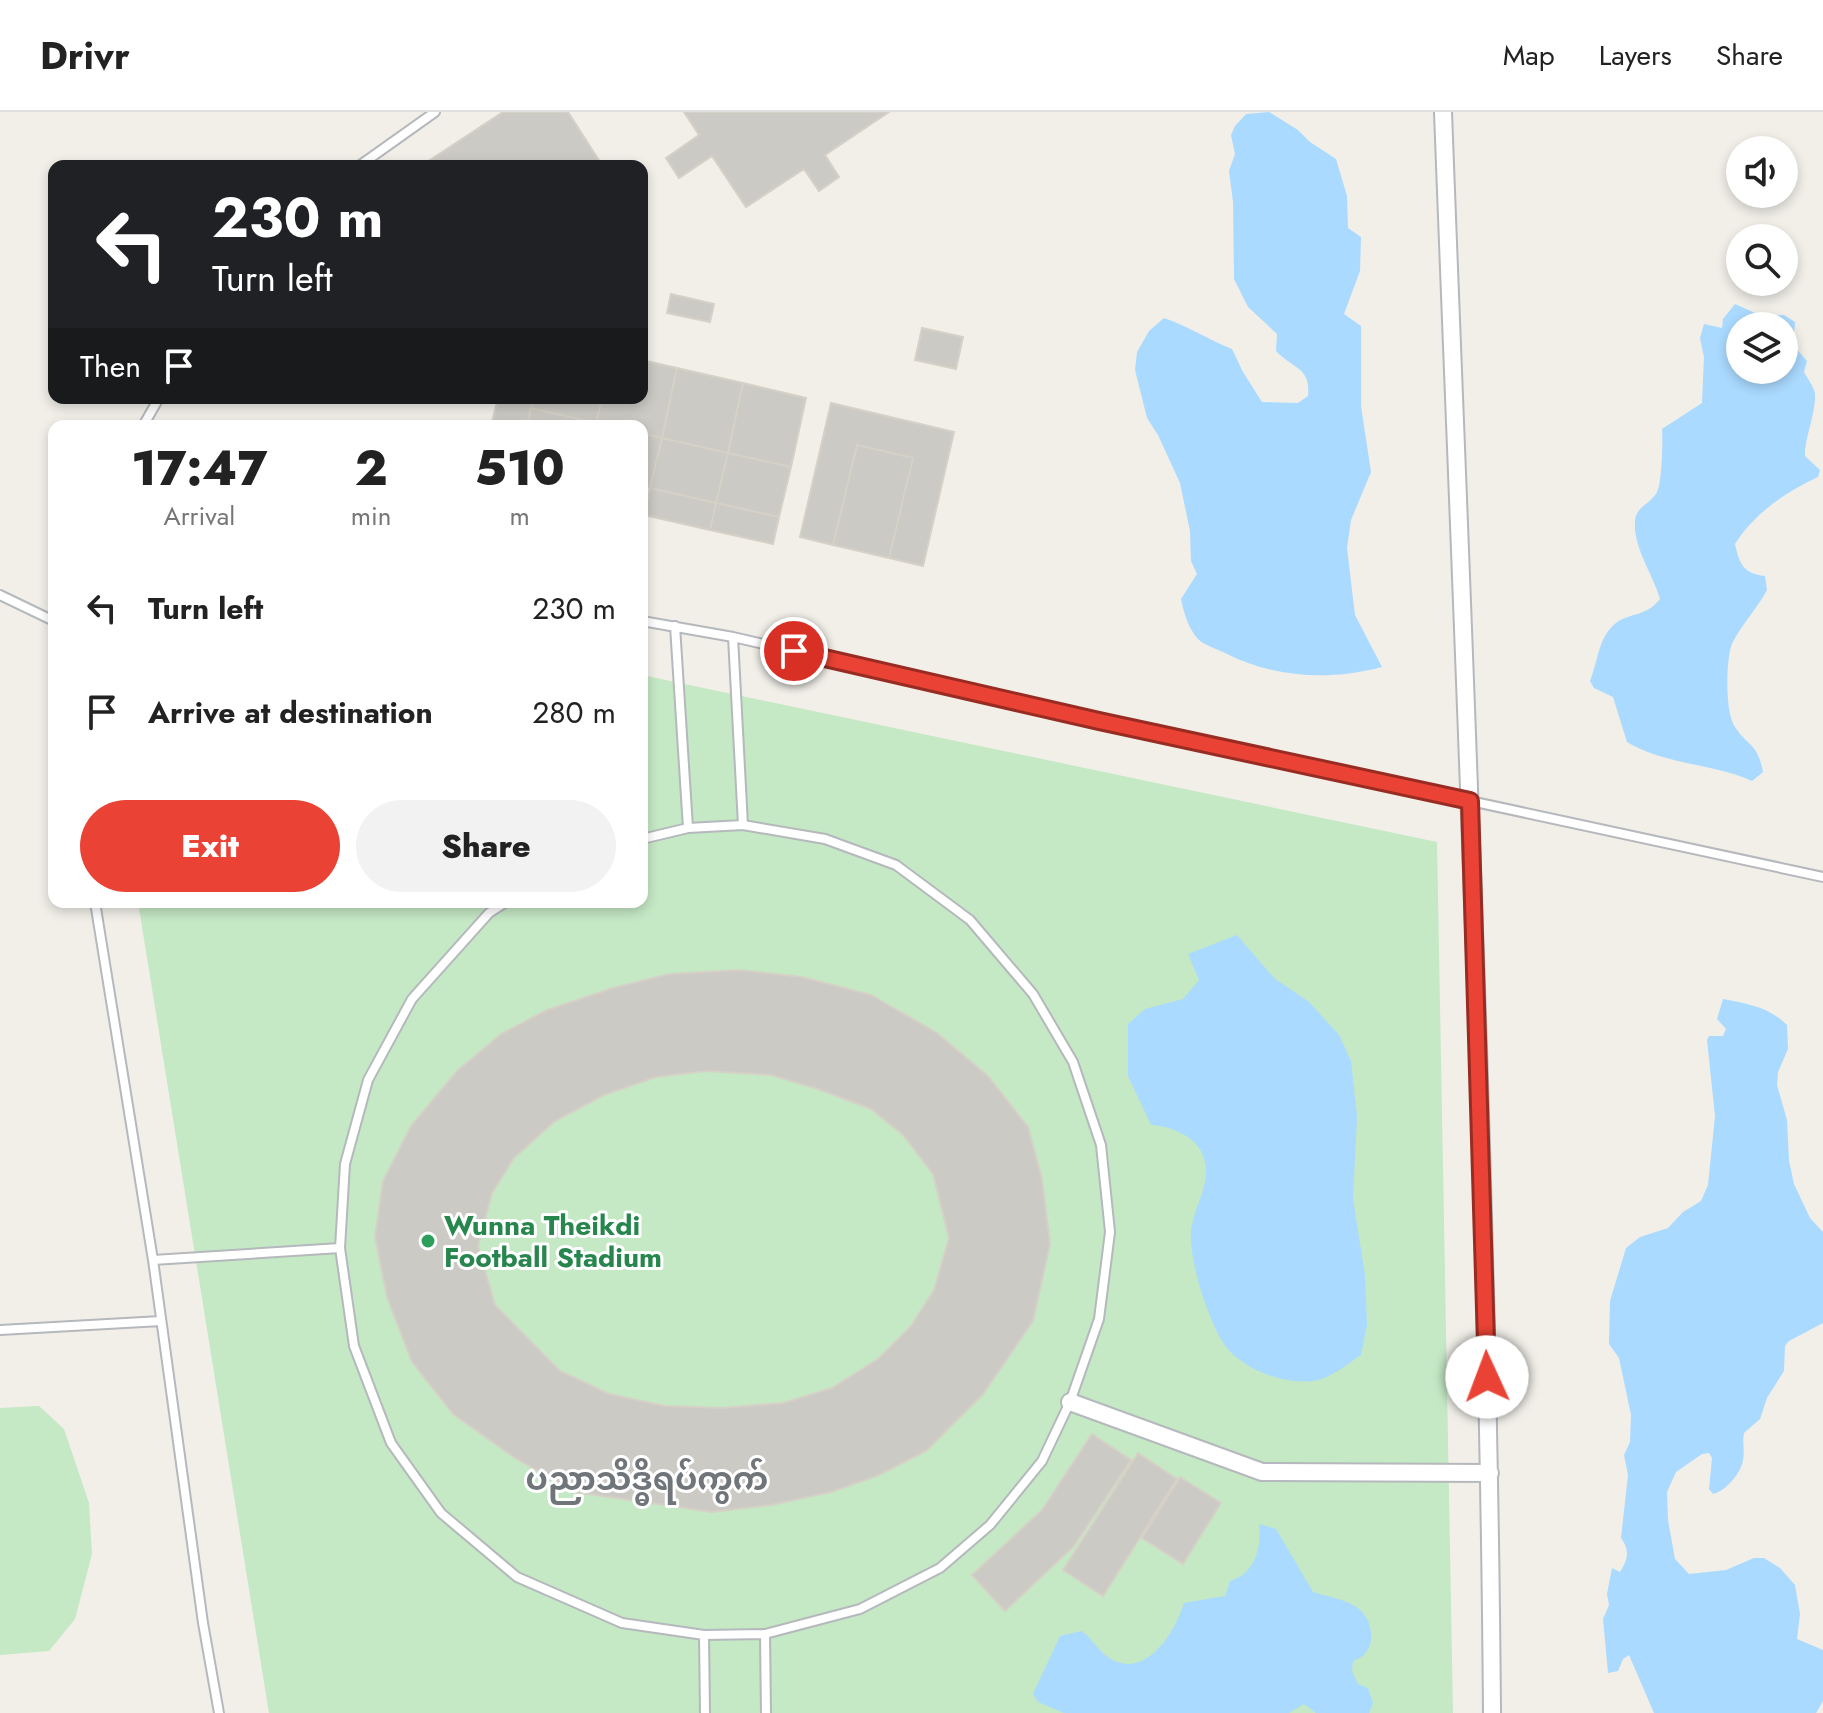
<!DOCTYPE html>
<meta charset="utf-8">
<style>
:root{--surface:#fff;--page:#f2f2f2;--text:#222;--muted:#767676;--line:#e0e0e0;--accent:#ea4335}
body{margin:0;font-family:Jost,"Noto Sans Myanmar",sans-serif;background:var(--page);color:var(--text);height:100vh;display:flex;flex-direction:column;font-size:30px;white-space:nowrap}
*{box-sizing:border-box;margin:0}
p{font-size:26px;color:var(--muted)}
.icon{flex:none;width:44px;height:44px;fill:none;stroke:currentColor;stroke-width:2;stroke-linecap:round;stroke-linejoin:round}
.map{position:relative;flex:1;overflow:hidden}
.side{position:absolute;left:48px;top:308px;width:600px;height:488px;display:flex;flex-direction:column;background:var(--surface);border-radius:16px;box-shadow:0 4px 12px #0003}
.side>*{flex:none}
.top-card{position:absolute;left:48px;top:48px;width:600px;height:244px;border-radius:16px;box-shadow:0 4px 12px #0003;background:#202124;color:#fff;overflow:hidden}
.controls{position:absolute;left:1726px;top:24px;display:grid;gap:16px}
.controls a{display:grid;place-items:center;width:72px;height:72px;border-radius:50%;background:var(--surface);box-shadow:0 4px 12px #0003;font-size:40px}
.pin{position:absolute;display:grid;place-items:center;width:68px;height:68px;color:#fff;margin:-34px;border:4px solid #fff;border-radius:50%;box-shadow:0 2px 8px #0007}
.me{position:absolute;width:88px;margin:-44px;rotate:358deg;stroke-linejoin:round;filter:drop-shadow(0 0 6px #0008)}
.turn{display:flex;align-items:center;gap:28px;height:168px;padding:0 32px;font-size:36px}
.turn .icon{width:104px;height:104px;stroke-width:2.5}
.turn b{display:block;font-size:56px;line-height:68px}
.then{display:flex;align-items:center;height:76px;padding:0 32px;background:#0003;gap:16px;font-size:30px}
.eta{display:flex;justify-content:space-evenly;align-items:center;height:136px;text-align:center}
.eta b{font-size:48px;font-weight:800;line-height:56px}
.action{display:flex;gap:16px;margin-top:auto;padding:16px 32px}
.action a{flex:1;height:92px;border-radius:48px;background:var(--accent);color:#fff;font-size:32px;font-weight:800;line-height:92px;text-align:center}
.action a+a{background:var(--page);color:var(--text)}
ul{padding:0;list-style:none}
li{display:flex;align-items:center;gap:24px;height:104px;padding:0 32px}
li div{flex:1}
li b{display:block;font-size:30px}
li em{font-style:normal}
header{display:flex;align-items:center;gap:48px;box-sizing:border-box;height:112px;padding:0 40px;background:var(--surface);border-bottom:2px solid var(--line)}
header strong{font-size:38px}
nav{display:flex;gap:44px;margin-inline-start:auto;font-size:28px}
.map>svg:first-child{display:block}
.green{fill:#c5e8c5}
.water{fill:#aadaff;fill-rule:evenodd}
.building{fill:#cccac5;stroke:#d6d1c6;stroke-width:2;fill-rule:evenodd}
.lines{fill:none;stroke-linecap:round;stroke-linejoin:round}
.lane-casing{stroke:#b5b8bc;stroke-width:12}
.street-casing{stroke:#b5b8bc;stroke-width:20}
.lane{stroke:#fff;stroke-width:8}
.street{stroke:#fff;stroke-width:16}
.route-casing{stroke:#982c22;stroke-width:20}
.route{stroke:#ea4335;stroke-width:14}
.leisure-dot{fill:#2e9e5b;stroke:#fff;stroke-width:3}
.labels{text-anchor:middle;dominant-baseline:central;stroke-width:6;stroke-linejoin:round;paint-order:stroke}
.leisure-label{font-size:28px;font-weight:bold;fill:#27864d;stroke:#fff;text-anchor:start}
.quarter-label{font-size:32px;font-weight:bold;fill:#70757a;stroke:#fff}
</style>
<header>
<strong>Drivr</strong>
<nav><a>Map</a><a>Layers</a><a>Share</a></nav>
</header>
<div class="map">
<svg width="1823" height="1601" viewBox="0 0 1823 1601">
<rect width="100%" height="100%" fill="#f1efe8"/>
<!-- green -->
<path class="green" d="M642,563L1437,730L1453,1601H269L138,790H642Z
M39,1294L64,1317L89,1391L92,1442L75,1507L49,1539L0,1543V1296Z"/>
<!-- water -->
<path class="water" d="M1269,0L1298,18L1310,30L1336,47L1347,84L1348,116L1361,125L1360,159L1344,202L1361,214V294L1371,360L1351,408L1347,436L1355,503L1382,555C1329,569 1274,566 1225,541C1217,537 1204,533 1198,527C1188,516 1184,501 1181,487L1197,462L1191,449L1190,419L1180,371L1158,323L1147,306L1135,258L1137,240L1149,219L1164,206C1188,214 1209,228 1232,237L1243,260L1262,290L1298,291L1308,284C1311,255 1293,257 1276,239L1277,222L1248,195L1234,167L1233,90L1229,59L1235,42L1231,23L1235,14L1246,2Z
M1735,192L1762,204L1784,203L1795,210L1793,233L1807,249L1804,260C1807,266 1812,272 1814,278C1819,293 1804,327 1805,344L1820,358L1818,365C1785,380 1754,402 1735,432C1740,453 1743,461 1765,464L1767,478C1759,494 1735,521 1731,535C1726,551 1725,601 1735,615C1749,636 1757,630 1763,660L1752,669C1712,651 1665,653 1627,630L1613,585L1594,576L1590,569C1598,550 1598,525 1616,511C1631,500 1646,505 1660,487C1653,462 1633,436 1635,409C1636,394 1652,391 1657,380C1662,371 1663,328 1662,317L1702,291L1704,245L1700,226L1704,212L1722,216L1723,207ZM1740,214H1784V258H1740Z
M1237,823L1274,866L1309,890L1339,923L1351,949L1357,1004L1353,1087L1365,1163L1367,1213L1361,1243C1347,1252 1332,1266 1313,1269C1283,1273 1238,1256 1222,1229C1207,1203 1193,1159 1191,1130C1188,1098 1216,1073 1202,1041C1194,1023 1169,1014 1151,1013L1128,964V912L1145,897L1183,887L1199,868L1188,842Z
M1723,887C1748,892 1769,895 1787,913L1788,937L1778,960L1777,973L1787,1008L1789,1049L1794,1072L1810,1106L1823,1120V1211L1789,1229L1785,1234L1784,1259L1767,1286L1760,1307L1744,1321C1742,1330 1745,1339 1743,1348C1741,1361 1726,1379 1713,1382L1709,1377L1712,1346L1709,1341L1702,1342L1676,1360L1667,1380L1668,1408L1675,1447L1689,1462L1726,1458L1754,1446H1764L1780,1456L1795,1473L1800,1502L1797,1527L1823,1538V1589L1816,1601H1654L1629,1543L1623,1547L1618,1559L1608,1561L1603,1507L1609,1493L1607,1482L1612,1456L1620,1460C1628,1447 1630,1438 1621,1426L1628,1363L1624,1343L1630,1330L1631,1303L1619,1246L1609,1232L1610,1189L1626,1136L1640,1125L1668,1116L1683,1100L1701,1089L1708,1073L1715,1004L1707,928L1709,924H1723L1726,917L1717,907Z
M1259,1412L1276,1417L1313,1480C1326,1484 1343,1487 1355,1494C1376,1507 1378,1542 1353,1549L1352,1559L1358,1572L1368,1576L1373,1591L1369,1601H1316L1304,1592L1289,1601H1064L1038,1590L1033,1582L1060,1524L1082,1519C1092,1527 1099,1539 1109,1546C1146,1569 1175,1520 1184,1491L1225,1484L1230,1469C1255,1462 1262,1435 1259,1412Z"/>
<!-- building -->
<path class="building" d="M503,0H568L600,50L594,54H421Z
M684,0H889L825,43L839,65L819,79L804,57L746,95L712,44L679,66L666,46L699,23Z
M671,182L714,192L710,210L667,201Z
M922,216L963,225L956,257L915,248Z
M642,248L677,256L662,326L642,321V314H611L596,311L602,286H642Z
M677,256L743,271L728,341L662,326Z
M743,271L806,286L791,355L728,341Z
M498,286H533L527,314H491Z
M533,286H602L596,311L531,296Z
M831,291L954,320L923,454L889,446L913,346L857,333L833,433L800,425Z
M531,296L596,311V314H527Z
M642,321L662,326L650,376L642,374Z
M662,326L728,341L716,391L650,376Z
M857,333L913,346L889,446L833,433Z
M728,341L791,355L779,405L716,391Z
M650,376L716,391L710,418L644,403Z
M716,391L779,405L773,432L710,418Z
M739,858L802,865L871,883L937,921L988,964L1028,1015L1042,1067L1050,1132L1033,1209L983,1282L926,1339L879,1363L831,1380L771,1393L712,1400L575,1380L515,1346L453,1302L412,1250L387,1185L375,1125L383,1069L411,1014L457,959L501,922L547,898L613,876L669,862ZM706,959L771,963L818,977L871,997L903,1023L933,1062L949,1126L934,1178L911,1214L878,1247L832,1276L783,1291L722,1296L665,1294L609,1282L560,1259L495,1193L478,1134L492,1081L514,1046L555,1009L604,983L656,965Z
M1092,1322L1131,1348L1074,1434L1005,1499L972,1463L1042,1398Z
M1138,1341L1177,1367L1103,1484L1063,1458Z
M1180,1365L1221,1391L1183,1452L1142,1426Z"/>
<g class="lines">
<!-- lane casing -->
<g class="lane-casing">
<path id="lane" d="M359,54L435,0
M143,314L159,286
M0,483L54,509
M642,509L733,525L1099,609L1823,765
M675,514L688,716
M733,525L743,713
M95,790L153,1148L203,1511L219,1601
M506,790L489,801L412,887L368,968L345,1052L340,1136L354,1234L391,1331L441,1401L517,1465L622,1511L704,1523L765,1522L860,1497L940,1456L990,1413L1042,1349L1070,1290L1099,1207L1110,1120L1101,1033L1073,950L1033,882L970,808L896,753L825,727L743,713L688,716L642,727
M153,1148L340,1136
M0,1218L161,1209
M765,1522L766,1601
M704,1523L705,1601"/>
</g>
<!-- street casing -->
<g class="street-casing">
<path id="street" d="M1443,0C1463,533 1488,1067 1492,1601
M1070,1290L1262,1360L1490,1361"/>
</g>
<!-- lane -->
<use href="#lane" class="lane"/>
<!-- street -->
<use href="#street" class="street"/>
</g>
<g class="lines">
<!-- route casing -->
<g class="route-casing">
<path id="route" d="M794,539L1099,609L1470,689L1487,1265"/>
</g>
<!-- route -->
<use href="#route" class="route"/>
</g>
<!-- markers -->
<circle class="leisure-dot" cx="428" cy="1129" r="8"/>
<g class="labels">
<!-- leisure labels -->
<g class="leisure-label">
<text x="444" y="1113">Wunna Theikdi<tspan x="444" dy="32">Football Stadium</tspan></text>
</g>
<!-- quarter labels -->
<g class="quarter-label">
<text x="647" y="1367">ပညာသိဒ္ဓိရပ်ကွက်</text>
</g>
</g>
</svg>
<div class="controls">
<a><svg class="icon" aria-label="sound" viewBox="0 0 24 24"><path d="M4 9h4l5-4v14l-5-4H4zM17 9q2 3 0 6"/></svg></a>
<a><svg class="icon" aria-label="search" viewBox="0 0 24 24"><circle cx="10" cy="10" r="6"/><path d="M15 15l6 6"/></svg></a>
<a><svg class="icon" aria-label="layers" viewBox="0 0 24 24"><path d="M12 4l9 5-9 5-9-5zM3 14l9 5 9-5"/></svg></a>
</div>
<div class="pin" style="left:794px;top:539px;background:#d93025"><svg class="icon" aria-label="arrive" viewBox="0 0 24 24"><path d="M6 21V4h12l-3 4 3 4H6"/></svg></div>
<svg class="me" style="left:1487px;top:1265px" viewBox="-20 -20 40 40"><circle r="19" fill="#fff"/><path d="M0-13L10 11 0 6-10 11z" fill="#ea4335"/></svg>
<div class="top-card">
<div class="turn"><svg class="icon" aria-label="left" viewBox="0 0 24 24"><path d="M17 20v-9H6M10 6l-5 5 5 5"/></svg><div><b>230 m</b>Turn left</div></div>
<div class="then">Then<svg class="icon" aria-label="arrive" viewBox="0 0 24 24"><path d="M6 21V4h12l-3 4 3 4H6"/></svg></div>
</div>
<section class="side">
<div class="eta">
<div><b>17:47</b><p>Arrival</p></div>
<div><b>2</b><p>min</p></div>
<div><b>510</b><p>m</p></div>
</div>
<ul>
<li><svg class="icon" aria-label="left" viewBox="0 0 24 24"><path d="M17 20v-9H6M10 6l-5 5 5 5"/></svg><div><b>Turn left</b></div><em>230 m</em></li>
<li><svg class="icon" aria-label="arrive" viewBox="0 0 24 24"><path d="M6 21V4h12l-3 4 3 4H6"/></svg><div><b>Arrive at destination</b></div><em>280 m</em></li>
</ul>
<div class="action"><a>Exit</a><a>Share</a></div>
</section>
</div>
